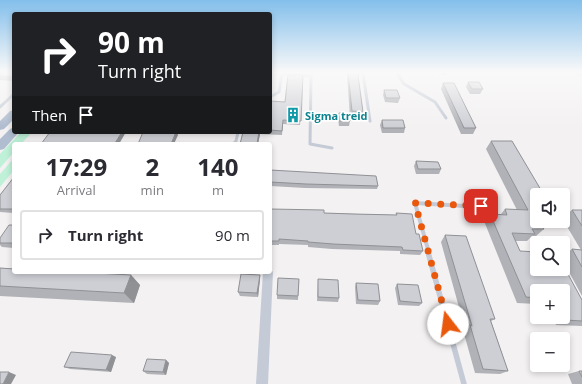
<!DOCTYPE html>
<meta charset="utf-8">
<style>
:root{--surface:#fff;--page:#f2f2f3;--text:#2b2b33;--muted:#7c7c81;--line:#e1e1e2}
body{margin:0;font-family:"Open Sans",sans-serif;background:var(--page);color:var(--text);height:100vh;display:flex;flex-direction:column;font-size:15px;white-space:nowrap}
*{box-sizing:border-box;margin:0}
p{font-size:13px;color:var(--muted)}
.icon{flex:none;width:22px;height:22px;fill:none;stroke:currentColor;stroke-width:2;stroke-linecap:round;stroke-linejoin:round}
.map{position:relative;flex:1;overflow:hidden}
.drawer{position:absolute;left:12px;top:142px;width:260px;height:132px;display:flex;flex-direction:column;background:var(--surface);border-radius:4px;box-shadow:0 2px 6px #0003}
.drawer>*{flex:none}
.hud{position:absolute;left:12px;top:12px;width:260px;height:122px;border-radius:4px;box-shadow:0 2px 6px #0003;background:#202124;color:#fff;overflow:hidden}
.buttons{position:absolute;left:530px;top:188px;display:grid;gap:8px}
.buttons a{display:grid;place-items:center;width:40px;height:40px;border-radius:4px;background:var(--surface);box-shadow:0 2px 6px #0003;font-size:20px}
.pin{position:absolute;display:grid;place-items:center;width:34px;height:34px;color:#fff;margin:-17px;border-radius:8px;box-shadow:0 2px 6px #0006}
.me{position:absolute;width:44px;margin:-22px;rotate:345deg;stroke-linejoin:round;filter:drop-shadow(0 0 3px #0008)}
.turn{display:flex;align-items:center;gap:14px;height:84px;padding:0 20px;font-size:18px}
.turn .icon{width:52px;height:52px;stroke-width:2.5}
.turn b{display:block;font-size:28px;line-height:34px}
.then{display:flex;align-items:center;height:38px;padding:0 20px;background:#0003;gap:8px;font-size:15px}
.eta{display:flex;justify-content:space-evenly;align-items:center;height:68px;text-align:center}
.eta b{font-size:24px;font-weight:700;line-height:28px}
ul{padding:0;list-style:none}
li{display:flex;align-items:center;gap:12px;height:50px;margin:0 8px 6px;padding:0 12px;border:2px solid var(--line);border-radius:4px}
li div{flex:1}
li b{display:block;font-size:15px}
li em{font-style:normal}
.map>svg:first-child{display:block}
.green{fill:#bff1d8}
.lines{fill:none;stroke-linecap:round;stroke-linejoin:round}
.lane-far2{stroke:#c4cbd6;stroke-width:3}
.lane-far1{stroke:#c4cbd6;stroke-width:4}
.lane{stroke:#c4cbd6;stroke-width:5.5}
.street{fill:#c4cbd6;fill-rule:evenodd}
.primary{fill:#b0bdd0;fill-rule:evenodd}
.wall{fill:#b0b2b7}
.shaded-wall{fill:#909195}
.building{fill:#cdcfd5;stroke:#909195}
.route{stroke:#ea580c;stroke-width:7;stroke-dasharray:0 12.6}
.labels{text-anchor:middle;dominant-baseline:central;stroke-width:3.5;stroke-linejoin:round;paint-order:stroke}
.far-culture-label{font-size:11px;font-weight:bold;fill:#0d838f;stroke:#fff;text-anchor:start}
</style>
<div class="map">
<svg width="582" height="384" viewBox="0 0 582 384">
<rect width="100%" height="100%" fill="#f3f1f1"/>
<!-- green -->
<path class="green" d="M21,132H32L21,144H14V152L0,168V154Z
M14,158V170L0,187V174Z"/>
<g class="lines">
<!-- lane-far2 -->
<path class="lane-far2" d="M363,73L370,121
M397,73L404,84L435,102L446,118
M575,73L582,75
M282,74L311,76L310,144L332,148
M270,97L279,92L282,73
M0,107L14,94
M233,144L236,141L238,132"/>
<!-- lane-far1 -->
<path class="lane-far1" d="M429,253L415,203L481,207"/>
<!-- lane -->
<path class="lane" d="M428,252L464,384"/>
<!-- street -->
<path class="street" d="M270,268L273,272L268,384H256L263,272H270Z"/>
<!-- primary -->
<path class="primary" d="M14,110V119L4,129L0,130V121L10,111Z
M14,127V132H19L4,149L0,150V139L10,129Z"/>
</g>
<!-- wall -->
<path class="wall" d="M0,73H14V81L0,80Z
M270,73H273L272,76H270Z
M347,73H359L358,80L363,112L362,118H350Z
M437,73H446V75L438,74Z
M303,75L300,125L283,124L282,135L260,134L258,144H240L243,132H270V104L285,102L295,76Z
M468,82L483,89L480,94H470L466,87Z
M443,83L476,128L473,134H461L441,89Z
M384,90L400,98L398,103L385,102L383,95Z
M339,113L350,121L349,126H339L338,118Z
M382,120L405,128L404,133H382L380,125Z
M179,132H229L228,134Z
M491,141L549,225L543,228L544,229L536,236H532L527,241H515L520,251L582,300V326L556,325L552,317H563V291H537V304L517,303L484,221L490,214H501L505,209L517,210L486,149Z
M416,161L441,169L439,174H416L414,166Z
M270,170L378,186L377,189L305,188L270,186Z
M14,177V213L0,212V195Z
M270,209L324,213L396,215V213L416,234L423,251L420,255L400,254V251L332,249L308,247V245L279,244V245H270Z
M572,210H582V296L563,261V256L572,249L581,250L563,220V217Z
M14,225V248L2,247L0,245V238Z
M445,235L495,319L491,321L508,371L500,374L475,373L463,330L465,329L441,242Z
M0,268L131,275L140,285L134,303L0,296Z
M260,275V279L258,297L240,296L238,292Z
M299,279L298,300L277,299V295Z
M318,279L339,298L338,302L317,301Z
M356,283L380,301L378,305L356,304L355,287Z
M397,284L422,303L419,306L398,305L395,288Z
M116,357L111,372L70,369L64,367Z
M166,360L169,363L166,375L147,374L143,371Z
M579,371H582V384H572L568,374Z"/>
<!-- shaded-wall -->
<path class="shaded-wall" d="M122,132H126L119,144L115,143Z
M176,132H177L178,135L174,144H171Z
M259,132H260V134L258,144H257Z
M550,221H553L549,225L541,229V225Z
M131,275L140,285L134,303L124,293Z
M260,275V279L258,297L257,293Z
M112,355L116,357L111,372L106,370Z
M166,360L169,363L166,375L163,372Z
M9,372L16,375L11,384H3Z"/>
<!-- building -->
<path class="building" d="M0,73H14V77L0,76Z
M348,73H359V75H358L363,112L352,111Z
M295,74L303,75L301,121L283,120L282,131L270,130V101L285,102L288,75L295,76Z
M468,82H479L483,89H472Z
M443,83H454L476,128H464Z
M384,90H397L400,98H386Z
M339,113L349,114L350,121H339Z
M382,120H403L405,128H383Z
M50,132H122L115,143L138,144L143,132H176L171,144H41Z
M243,132H259L257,144H240Z
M491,141H512L544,195H537V221H550L541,225L544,229H532L535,234L512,233L520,251L537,252V269H563V265L582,300V321L566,320L563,314V291H537V298L526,297L490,214L507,215L505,209L528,210Z
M416,161L438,162L441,169H418Z
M270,170L376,176L378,186L306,184L270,182Z
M14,177V209H0V195Z
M270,209L324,210V213L353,214L397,215L396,213L412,214L416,234H419L423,251L403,250L402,247L333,244L308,242V241L279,239V241H270Z
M572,210H582V226Z
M9,225H14V243H0V238Z
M445,235L466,236L495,319H490L508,371L483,369L470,325L472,326Z
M572,249L582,250V267Z
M0,268L14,269V272H78L131,275L124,293L0,286Z
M241,274L260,275L257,293L238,292Z
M278,278L299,279L298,296L277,295Z
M318,279L338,280L339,298L318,297Z
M356,283L378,284L380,301L358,300Z
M397,284L418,285L422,303L400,301Z
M71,352L112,355L106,370L64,367Z
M147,359L166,360L163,372L143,371Z
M579,371H582V377Z
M0,372H9L3,384H0Z"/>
<!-- sky -->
<linearGradient id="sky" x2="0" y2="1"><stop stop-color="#83bfeb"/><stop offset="0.57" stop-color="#faf9f9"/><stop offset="1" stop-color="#faf9f9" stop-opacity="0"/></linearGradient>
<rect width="582" height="127" fill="url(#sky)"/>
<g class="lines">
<!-- route -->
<path class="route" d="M448,324L415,203L481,206"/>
</g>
<!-- icons -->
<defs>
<g id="building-bare" transform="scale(1.2)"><path d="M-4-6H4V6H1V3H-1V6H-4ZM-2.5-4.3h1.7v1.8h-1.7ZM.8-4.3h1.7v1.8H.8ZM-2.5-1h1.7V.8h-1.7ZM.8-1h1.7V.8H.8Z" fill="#0f9aa8" stroke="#fff" stroke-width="2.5" paint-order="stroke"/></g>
</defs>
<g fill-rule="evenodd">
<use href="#building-bare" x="293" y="115"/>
</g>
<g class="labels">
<!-- far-culture labels -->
<g class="far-culture-label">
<text x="305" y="115">Sigma treid</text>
</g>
</g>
</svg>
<div class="buttons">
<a><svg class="icon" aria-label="sound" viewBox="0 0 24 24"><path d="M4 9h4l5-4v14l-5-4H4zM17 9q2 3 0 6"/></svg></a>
<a><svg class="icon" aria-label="search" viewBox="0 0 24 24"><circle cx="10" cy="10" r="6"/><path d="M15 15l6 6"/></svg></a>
<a>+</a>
<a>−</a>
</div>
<div class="pin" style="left:481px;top:206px;background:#d93025"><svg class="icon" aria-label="arrive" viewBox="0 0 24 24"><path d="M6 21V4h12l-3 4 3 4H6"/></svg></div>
<svg class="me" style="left:448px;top:324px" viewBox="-20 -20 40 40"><circle r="19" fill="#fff"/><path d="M0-13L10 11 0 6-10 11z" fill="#ea580c"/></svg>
<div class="hud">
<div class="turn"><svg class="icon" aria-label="right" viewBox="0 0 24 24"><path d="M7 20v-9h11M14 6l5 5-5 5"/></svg><div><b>90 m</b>Turn right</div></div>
<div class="then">Then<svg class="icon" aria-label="arrive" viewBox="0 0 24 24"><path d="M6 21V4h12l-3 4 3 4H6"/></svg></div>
</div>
<section class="drawer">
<div class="eta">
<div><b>17:29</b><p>Arrival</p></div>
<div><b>2</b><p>min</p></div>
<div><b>140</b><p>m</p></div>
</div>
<ul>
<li><svg class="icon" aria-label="right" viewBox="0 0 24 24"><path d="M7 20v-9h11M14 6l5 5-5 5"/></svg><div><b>Turn right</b></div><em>90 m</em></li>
</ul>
</section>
</div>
